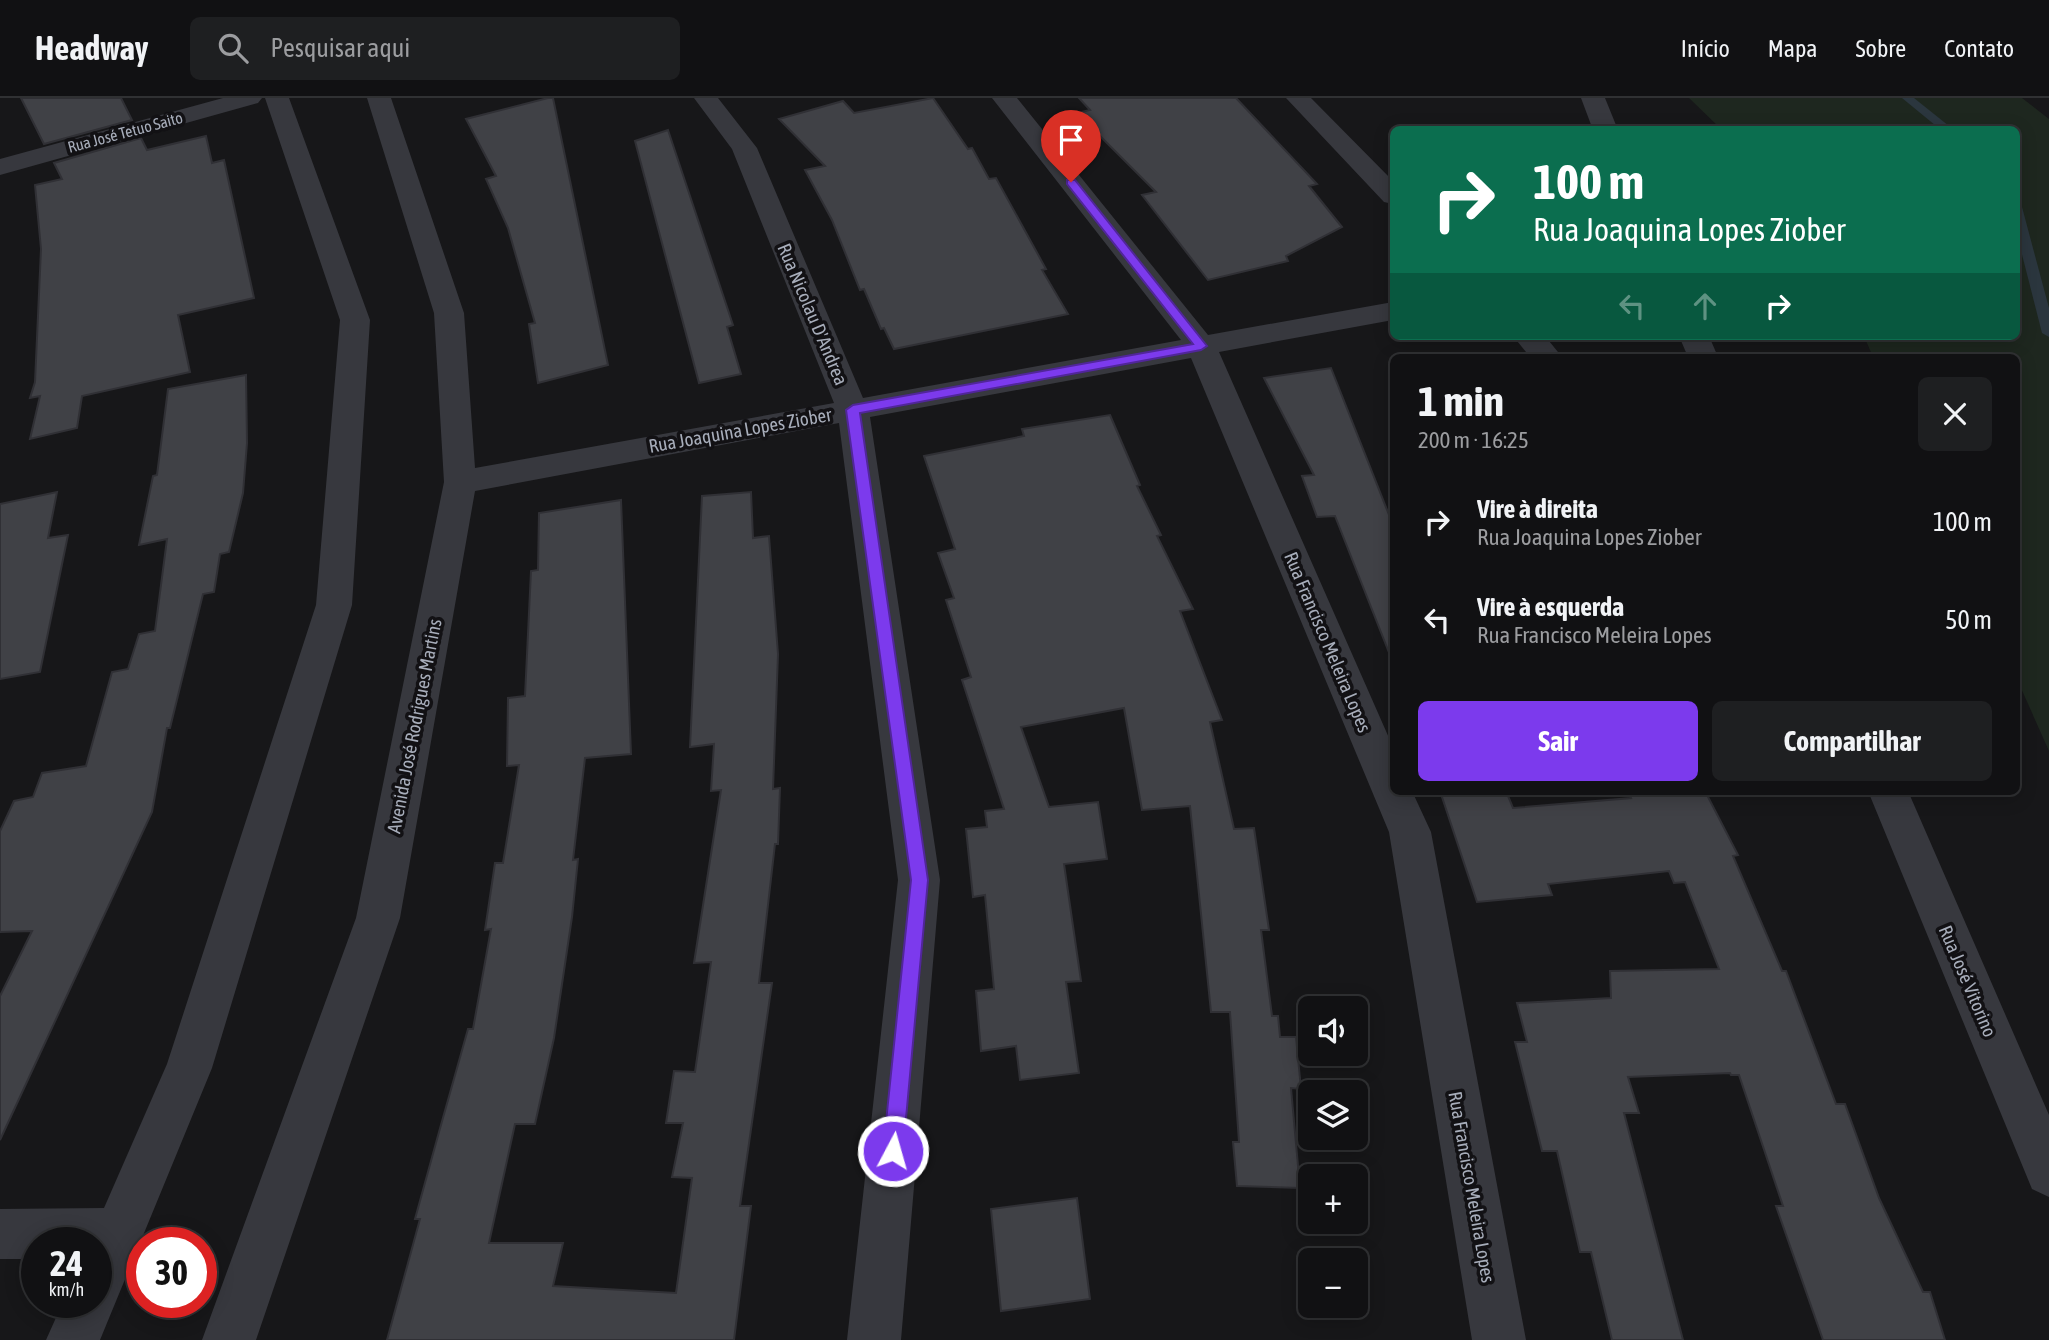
<!DOCTYPE html>
<html lang="pt">
<meta charset="utf-8">
<style>
:root{--surface:#111113;--page:#1e1f21;--text:#f1f3f6;--muted:#9c9da0;--line:#303133;--accent:#7c3aed}
body{margin:0;font-family:"Asap Condensed",sans-serif;background:var(--page);color:var(--text);height:100vh;display:flex;flex-direction:column;font-size:26px;white-space:nowrap}
*{box-sizing:border-box;margin:0}
p{font-size:23px;color:var(--muted)}
.icon{flex:none;width:38px;height:38px;fill:none;stroke:currentColor;stroke-width:2;stroke-linecap:round;stroke-linejoin:round}
.map{position:relative;flex:1;overflow:hidden}
.details{position:absolute;left:1390px;top:256px;width:630px;height:441px;display:flex;flex-direction:column;background:var(--surface);border-radius:10px;box-shadow:0 4px 18px #0003,0 0 0 2px var(--line)}
.details>*{flex:none}
.guide{position:absolute;left:1390px;top:28px;width:630px;height:214px;border-radius:10px;box-shadow:0 4px 18px #0003,0 0 0 2px var(--line);background:#0b6e4f;color:#fff;overflow:hidden}
.controls{position:absolute;left:1298px;top:898px;display:grid;gap:14px}
.controls a{display:grid;place-items:center;width:70px;height:70px;border-radius:10px;background:var(--surface);box-shadow:0 4px 18px #0003,0 0 0 2px var(--line);font-size:35px}
.speed{position:absolute;left:21px;top:1129px;display:flex;gap:14px;font-size:35px;font-weight:700;text-align:center}
.speed>*{display:grid;place-content:center;width:91px;height:91px;border-radius:50%;background:var(--surface);box-shadow:0 4px 18px #0003,0 0 0 2px var(--line);line-height:1}
.speed small{font-size:18px;font-weight:400}
.speed .limit{border:10px solid #d22;background:#fff;color:#111}
.pin{position:absolute;display:grid;place-items:center;width:60px;height:60px;color:#fff;margin:-72px -30px;border-radius:50% 50% 50% 0;rotate:-45deg;box-shadow:0 0 7px #0007}
.pin .icon{rotate:45deg}
.me{position:absolute;width:77px;margin:-38px;rotate:6deg;stroke-linejoin:round;filter:drop-shadow(0 0 5px #0008)}
.turn{display:flex;align-items:center;gap:24px;height:147px;padding:0 28px;font-size:32px}
.turn .icon{width:91px;height:91px;stroke-width:2.5}
.turn b{display:block;font-size:49px;line-height:60px}
.lanes{display:flex;align-items:center;height:66px;padding:0 28px;background:#0003;justify-content:center;gap:35px;direction:ltr}
.lanes .off{opacity:.35}
.round{display:grid;place-items:center;flex:none;width:74px;height:74px;border-radius:10px;background:var(--page)}
.summary{display:flex;align-items:center;justify-content:space-between;height:119px;padding:0 28px}
h1{font-size:42px;font-weight:700;line-height:52px}
.button{display:flex;gap:14px;margin-top:auto;padding:14px 28px}
.button a{flex:1;height:80px;border-radius:10px;background:var(--accent);color:#fff;font-size:28px;font-weight:700;line-height:80px;text-align:center}
.button a+a{background:var(--page);color:var(--text)}
ul{padding:0;list-style:none}
li{display:flex;align-items:center;gap:21px;height:98px;padding:0 28px}
li div{flex:1}
li b{display:block;font-size:26px}
li em{font-style:normal}
header{display:flex;align-items:center;gap:42px;box-sizing:border-box;height:98px;padding:0 35px;background:var(--surface);border-bottom:2px solid var(--line)}
header strong{font-size:33px}
nav{display:flex;gap:38px;margin-inline-start:auto;font-size:24px}
.search{width:490px;height:63px;background:var(--page);display:flex;align-items:center;gap:18px;box-sizing:border-box;padding:0 24px;border-radius:10px;color:var(--muted);font-size:26px}
.map>svg:first-child{display:block}
.green{fill:#1e271f}
.lines{fill:none;stroke-linecap:round;stroke-linejoin:round}
.stream{fill:#2b363e;fill-rule:evenodd}
.building{fill:#404146;stroke:#303035;stroke-width:2}
.street{fill:#37383e;fill-rule:evenodd}
.route{fill:#7c3aed;stroke:#51269a;stroke-width:2}
.labels{text-anchor:middle;dominant-baseline:central;stroke-width:7;stroke-linejoin:round;paint-order:stroke}
.far-street-label{font-size:16px;fill:#a7adba;stroke:#121114}
.street-label{font-size:19px;fill:#a7adba;stroke:#121114}
</style>
<header>
<strong>Headway</strong>
<div class="search"><svg class="icon" aria-label="search" viewBox="0 0 24 24"><circle cx="10" cy="10" r="6"/><path d="M15 15l6 6"/></svg>Pesquisar aqui</div>
<nav><a>Início</a><a>Mapa</a><a>Sobre</a><a>Contato</a></nav>
</header>
<div class="map">
<svg width="2049" height="1242" viewBox="0 0 2049 1242">
<rect width="100%" height="100%" fill="#171719"/>
<!-- green -->
<path class="green" d="M1689,0H2022L2049,21V653L2016,579V259H1873L1864,238H2016V32L1721,31Z"/>
<g class="lines">
<!-- stream -->
<path class="stream" d="M1902,0H1914L1954,32H1941Z
M2016,105L2022,109L2049,210V239L2042,235L2016,133Z"/>
</g>
<!-- building -->
<path class="building" d="M21,0H121L132,22L44,46Z
M548,0H553L608,267L538,285L529,226L535,225L508,130L486,81L496,78L466,21Z
M933,0L968,51L972,50L989,81L996,80L1046,171L1042,172L1068,216L894,251L884,230L881,231L864,191L860,192L832,122L805,72L825,68L779,21L843,3L854,15Z
M1079,0H1236L1317,86L1309,88L1342,129L1286,158L1288,163L1208,182L1142,97L1156,94L1077,15L1090,12Z
M668,32L733,227L727,229L741,276L699,285L635,43Z
M206,38L212,65L224,62L254,200L178,217L190,274L82,298L77,330L30,341L40,298L30,300L35,284L41,151L35,87L62,81L54,65L141,40L147,52Z
M1331,270L1393,427V556L1390,557L1335,418L1317,419L1302,378L1314,377L1264,280Z
M246,277L247,345L243,395L229,454L220,456L214,494L203,496L170,630H167L152,714L0,1042V898L32,833L0,834V733L14,703L33,699L42,675L86,668L112,574L128,571L139,536L155,533L167,441L139,447L153,378L157,377L168,291Z
M1110,317L1140,387L1137,388L1161,437L1157,438L1193,511L1180,513L1222,622L1210,624L1234,731L1254,730L1269,832H1261L1272,918H1278L1280,939H1296L1301,991L1291,990L1300,1090L1237,1088L1233,1044H1239L1230,914H1211L1190,708L1142,712L1124,610L1021,629L1049,709L1098,704L1107,761L1064,766L1081,883L1066,884L1079,975L1020,982L1016,948L981,953L976,893L994,891L985,797L973,799L966,731L987,729L985,713L1004,711L962,582L971,579L946,502L954,500L938,455L955,451L924,358L1024,338L1022,331Z
M57,394L48,440L68,437L40,574L0,581V406Z
M751,394L753,440L769,438L778,556L773,691L780,690L778,746H775L759,885H772L740,1108H751L734,1242H387L420,1121H415L439,1034L468,931H473L491,831L485,832L495,765H503L519,667L507,668L508,600L525,598L531,473L538,472L539,415L621,402L631,656L585,660L573,762L578,761L572,819L554,940L535,1026H515L489,1145H563L553,1188L676,1195L692,1080L672,1079L683,1025H666L674,973L695,974L711,864L694,865L721,692L711,693L714,646L690,649L702,398Z
M1440,693H1506L1513,710L1631,700L1628,693H1705L1738,757L1733,758L1782,873H1786L1836,1006H1845L1879,1100L1923,1194H1930L1945,1242H1823L1776,1108H1783L1739,977H1731L1730,975L1628,979L1639,1015H1624L1683,1242H1612L1591,1154H1580L1557,1053H1542L1515,944H1527L1517,905L1611,900L1610,873L1719,871L1685,784L1674,785L1669,773L1548,786L1552,797L1477,804Z
M1077,1100L1090,1201L1001,1213L991,1111Z"/>
<g class="lines">
<!-- street -->
<path class="street" d="M223,0H262L258,5L0,77V61Z
M265,0H289L370,222L352,507L212,970L100,1242H46L63,1204H96V1144H37V1161H0V1111L104,1110L167,966L316,507L340,222Z
M367,0H391L464,215L475,370L834,305L732,51L694,0H718L757,50L863,300L1181,242L992,0H1017L1208,237L1393,204V222L1219,254L1393,649V693H1412L1431,734L1526,1242H1472L1389,734L1191,260L870,319L940,782L901,1242H847L898,782L839,325L475,393L400,820L256,1242H202L356,820L444,384L434,215Z
M1286,0H1311L1393,83V106L1384,104Z
M1581,0H1605L1618,32H1593Z
M1513,238H1545L1562,259H1530Z
M1679,238H1709L1718,259H1688Z
M1868,693H1908L2049,1017V1099L2032,1091Z"/>
</g>
<!-- route -->
<path class="route" d="M1067,82H1075L1207,248L1201,252L860,315L928,782L903,1053L900,1060L893,1063L886,1060L883,1053L911,782L846,312L853,307L1193,246L1067,86Z"/>
<g class="labels">
<!-- far-street labels -->
<g class="far-street-label">
<text transform="translate(125 34) rotate(-15)">Rua José Tetuo Saito</text>
</g>
<!-- street labels -->
<g class="street-label">
<text transform="translate(813 216) rotate(67)">Rua Nicolau D'Andrea</text>
<text transform="translate(740 332) rotate(-10)">Rua Joaquina Lopes Ziober</text>
<text transform="translate(1328 544) rotate(67)">Rua Francisco Meleira Lopes</text>
<text transform="translate(414 628) rotate(-79)">Avenida José Rodrigues Martins</text>
<text transform="translate(1968 883) rotate(67)">Rua José Vitorino</text>
<text transform="translate(1472 1089) rotate(80)">Rua Francisco Meleira Lopes</text>
</g>
</g>
</svg>
<div class="controls">
<a><svg class="icon" aria-label="sound" viewBox="0 0 24 24"><path d="M4 9h4l5-4v14l-5-4H4zM17 9q2 3 0 6"/></svg></a>
<a><svg class="icon" aria-label="layers" viewBox="0 0 24 24"><path d="M12 4l9 5-9 5-9-5zM3 14l9 5 9-5"/></svg></a>
<a>+</a>
<a>−</a>
</div>
<div class="speed"><div>24<small>km/h</small></div><div class="limit">30</div></div>
<div class="pin" style="left:1071px;top:84px;background:#d93025"><svg class="icon" aria-label="arrive" viewBox="0 0 24 24"><path d="M6 21V4h12l-3 4 3 4H6"/></svg></div>
<svg class="me" style="left:893px;top:1053px" viewBox="-20 -20 40 40"><circle r="17" fill="#7c3aed" stroke="#fff" stroke-width="3"/><path d="M0-11L8 9 0 5-8 9z" fill="#fff"/></svg>
<div class="guide">
<div class="turn"><svg class="icon" aria-label="right" viewBox="0 0 24 24"><path d="M7 20v-9h11M14 6l5 5-5 5"/></svg><div><b>100 m</b>Rua Joaquina Lopes Ziober</div></div>
<div class="lanes"><svg class="icon off" aria-label="left" viewBox="0 0 24 24"><path d="M17 20v-9H6M10 6l-5 5 5 5"/></svg><svg class="icon off" aria-label="ahead" viewBox="0 0 24 24"><path d="M12 20V5M6 11l6-6 6 6"/></svg><svg class="icon" aria-label="right" viewBox="0 0 24 24"><path d="M7 20v-9h11M14 6l5 5-5 5"/></svg></div>
</div>
<section class="details">
<div class="summary"><div><h1>1 min</h1><p>200 m · 16:25</p></div><a class="round"><svg class="icon" aria-label="close" viewBox="0 0 24 24"><path d="M6 6l12 12M18 6L6 18"/></svg></a></div>
<ul>
<li><svg class="icon" aria-label="right" viewBox="0 0 24 24"><path d="M7 20v-9h11M14 6l5 5-5 5"/></svg><div><b>Vire à direita</b><p>Rua Joaquina Lopes Ziober</p></div><em>100 m</em></li>
<li><svg class="icon" aria-label="left" viewBox="0 0 24 24"><path d="M17 20v-9H6M10 6l-5 5 5 5"/></svg><div><b>Vire à esquerda</b><p>Rua Francisco Meleira Lopes</p></div><em>50 m</em></li>
</ul>
<div class="button"><a>Sair</a><a>Compartilhar</a></div>
</section>
</div>
